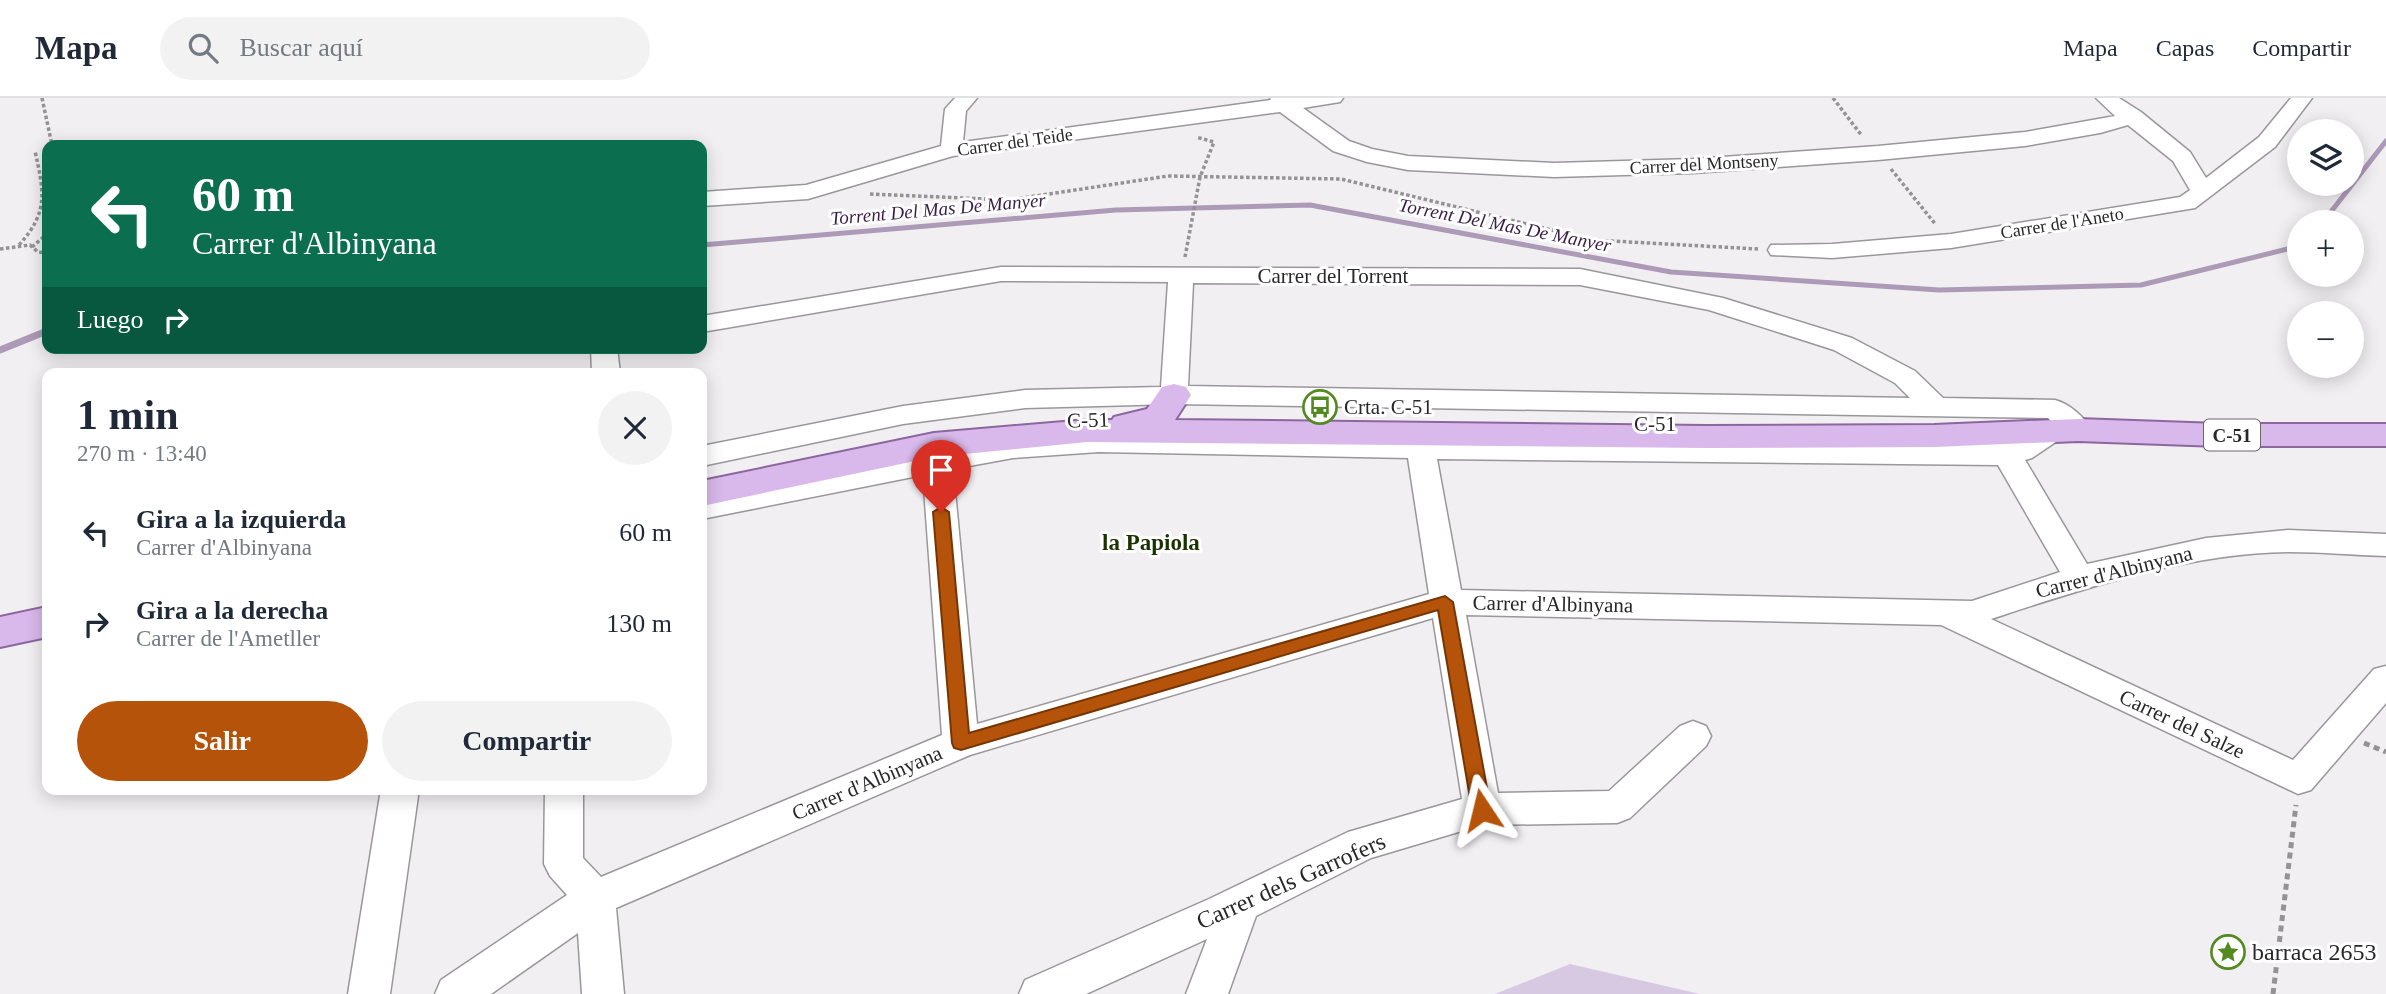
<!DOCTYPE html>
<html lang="es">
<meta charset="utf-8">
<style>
:root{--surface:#fff;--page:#f2f2f3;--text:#1f2937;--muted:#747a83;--line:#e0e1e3;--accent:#b45309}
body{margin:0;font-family:Georgia,serif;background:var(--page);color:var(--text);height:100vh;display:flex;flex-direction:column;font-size:26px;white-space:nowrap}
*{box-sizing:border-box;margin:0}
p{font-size:23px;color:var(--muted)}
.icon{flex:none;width:38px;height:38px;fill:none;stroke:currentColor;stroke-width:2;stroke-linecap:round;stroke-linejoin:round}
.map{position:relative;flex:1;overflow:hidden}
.side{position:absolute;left:42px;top:270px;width:665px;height:427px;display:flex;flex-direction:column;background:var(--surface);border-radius:14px;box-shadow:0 4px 18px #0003}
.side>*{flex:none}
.banner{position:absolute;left:42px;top:42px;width:665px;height:214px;border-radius:14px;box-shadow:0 4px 18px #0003;background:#0b6e4f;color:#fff;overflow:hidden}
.fabs{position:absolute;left:2287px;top:21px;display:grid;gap:14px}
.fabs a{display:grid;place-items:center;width:77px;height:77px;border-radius:50%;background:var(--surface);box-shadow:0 4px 18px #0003;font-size:35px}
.pin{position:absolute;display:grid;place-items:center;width:60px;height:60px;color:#fff;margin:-72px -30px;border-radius:50% 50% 50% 0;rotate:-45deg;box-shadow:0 0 7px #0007}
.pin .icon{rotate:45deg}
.me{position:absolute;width:77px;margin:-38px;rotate:350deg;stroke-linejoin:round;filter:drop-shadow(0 0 5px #0008)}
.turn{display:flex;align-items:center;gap:24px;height:147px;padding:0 35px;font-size:32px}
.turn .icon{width:91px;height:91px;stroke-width:2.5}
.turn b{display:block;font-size:49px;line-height:60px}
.then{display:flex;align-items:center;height:66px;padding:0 35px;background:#0003;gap:14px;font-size:26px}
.round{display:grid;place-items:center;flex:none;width:74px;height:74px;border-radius:37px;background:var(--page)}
.headline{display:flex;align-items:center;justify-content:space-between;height:119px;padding:0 35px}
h1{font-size:42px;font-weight:700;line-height:52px}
.action{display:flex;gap:14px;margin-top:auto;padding:14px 35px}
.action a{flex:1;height:80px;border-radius:42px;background:var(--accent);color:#fff;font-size:28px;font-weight:700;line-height:80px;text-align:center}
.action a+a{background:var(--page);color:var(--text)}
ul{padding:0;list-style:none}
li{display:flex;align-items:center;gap:21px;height:91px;padding:0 35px}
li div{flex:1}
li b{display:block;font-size:26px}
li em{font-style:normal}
header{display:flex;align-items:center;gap:42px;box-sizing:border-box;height:98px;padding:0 35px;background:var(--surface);border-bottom:2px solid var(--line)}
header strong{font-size:33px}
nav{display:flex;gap:38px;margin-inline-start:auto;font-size:24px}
.search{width:490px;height:63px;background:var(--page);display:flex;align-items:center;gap:18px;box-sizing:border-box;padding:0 24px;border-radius:38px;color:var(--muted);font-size:26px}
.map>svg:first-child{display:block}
.green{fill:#d8c9e2}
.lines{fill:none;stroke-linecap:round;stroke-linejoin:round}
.stream-far1{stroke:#ac9ab7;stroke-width:5}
.stream{stroke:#ac9ab7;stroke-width:7}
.minor-casing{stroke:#99979a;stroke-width:3}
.major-casing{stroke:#8b679e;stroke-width:4}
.path-far1{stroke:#949295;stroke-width:3.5;stroke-dasharray:3.5 2.5;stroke-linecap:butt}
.path{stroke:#949295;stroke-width:5;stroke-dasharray:6 4.5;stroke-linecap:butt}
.minor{fill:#fff;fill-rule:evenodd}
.major{fill:#d9b8eb;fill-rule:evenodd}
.route{fill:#b45309;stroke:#753606;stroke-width:2}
.labels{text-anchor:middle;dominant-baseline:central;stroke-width:6;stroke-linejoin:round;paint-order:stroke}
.far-street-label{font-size:18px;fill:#282729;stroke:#fff}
.far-water-label{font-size:19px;font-style:italic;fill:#391e46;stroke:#fff}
.shield{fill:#fff;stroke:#686869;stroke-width:2}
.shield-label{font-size:19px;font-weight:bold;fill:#282729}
.street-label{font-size:21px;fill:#282729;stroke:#fff}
.poi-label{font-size:21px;fill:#282729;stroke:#fff;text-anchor:start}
.neighbourhood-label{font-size:23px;font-weight:bold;fill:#1a3301;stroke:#fff}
.near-street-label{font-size:24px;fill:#282729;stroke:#fff}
.near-poi-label{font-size:24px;fill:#282729;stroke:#fff;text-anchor:start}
</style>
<header>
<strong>Mapa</strong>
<div class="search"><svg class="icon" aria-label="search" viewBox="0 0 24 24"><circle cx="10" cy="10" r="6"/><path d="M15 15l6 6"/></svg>Buscar aquí</div>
<nav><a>Mapa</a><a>Capas</a><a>Compartir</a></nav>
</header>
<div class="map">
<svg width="2386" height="896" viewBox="0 0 2386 896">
<rect width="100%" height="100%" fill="#f2eff3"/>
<!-- green -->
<path class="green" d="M1570,866L1700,896H1495Z"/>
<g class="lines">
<!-- stream-far1 -->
<path class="stream-far1" d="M2323,124L2386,43
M702,147L1116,112L1310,107L1671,174L1939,192L2141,187L2300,148"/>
<!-- stream -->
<path class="stream" d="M0,252L47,233"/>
<!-- minor casing -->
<g class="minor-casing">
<path id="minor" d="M955,0H977L966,13L963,44L1271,2L1270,0H1343L1340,4L1303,10L1349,43L1372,51L1408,58L1554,65L1693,61L1878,48L2025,34L2115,18L2096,0H2119L2141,14L2190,54L2206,80L2259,39L2291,0H2312L2275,49L2195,110L1951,150L1832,160L1771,157L1768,152L1771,147L1832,146L1951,136L2180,99L2190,92L2173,63L2128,27L2100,35L2025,48L1878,62L1693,75L1554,79L1408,72L1367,64L1333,53L1280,14L953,58L808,101L702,108V94L806,87L941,48L945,11Z
M1001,169L1580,171L1723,200L1852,240L1915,273L1943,300L2055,302C2070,306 2084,319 2092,332L2088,339L2078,341L2066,337L2032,360L2025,362L2087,466L2206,440L2288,432L2386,436V458C2354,457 2321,454 2289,454C2188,455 2086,490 1991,521L2293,662L2374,571L2386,568V605L2311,692L2298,696L1941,527L1466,517L1498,695L1609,693L1680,628L1693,623L1706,628L1711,638L1706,648L1630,720L1617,725L1482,727L1371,760L1256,818L1228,896H1186L1207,841L1086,896H1019L1025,882L1209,801L1348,734L1462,701L1433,520L970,657L616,810L624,896H582L578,835L491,896H435L441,882L567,797L550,778L544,766L545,691H583V760L601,779L942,637L923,377L702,421V400L1013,340L1099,336L1631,345L1982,347L1979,341L1983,334C1998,330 2003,334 2013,345L2043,327L2053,325L2048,320L1174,306L1025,310L903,326L702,368V348L903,308L1025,292L1161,289L1168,184L1001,183L702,234V218ZM1193,185L1580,187L1709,212L1834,252L1895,285L1910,300L1188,288ZM1099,354L1408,360L1429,496L977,626L953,371L1013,360ZM1437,361L1998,367L2060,474L1972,503L1461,492Z
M591,250H617L620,275H592Z
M381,691H419L390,896H348Z"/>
</g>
<!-- major casing -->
<g class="major-casing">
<path id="major" d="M1174,286L1186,289L1191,297L1175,322L1707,328L1934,327L2078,321L2219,326H2386V348H2219L2078,343L1934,349L1707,350L1087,344L934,359L702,408V383L934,335L1087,322H1112L1114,319L1147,311L1162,289Z
M47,509V539L0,549V519Z"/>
</g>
<!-- path-far1 -->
<path class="path-far1" d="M42,0L52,47
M1833,0L1862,38
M1891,71L1936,127
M870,96L1009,102L1168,78L1341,81L1593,142L1758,151
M19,147C49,114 44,94 35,53
M32,149L47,136
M0,151L30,147L38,154L47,155
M1185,159L1200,79L1214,44L1196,39"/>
<!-- path -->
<path class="path" d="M2364,645L2386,654
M2273,896L2296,707"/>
<!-- minor -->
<use href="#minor" class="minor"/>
<!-- major -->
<use href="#major" class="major"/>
</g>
<!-- route -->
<path class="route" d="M941,409L949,414L969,635L1445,498L1453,504L1491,712L1488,717L1482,720L1475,717L1472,712L1438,512L961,652L954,650L952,645L933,414Z"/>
<!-- icons -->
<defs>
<g id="bus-ring" transform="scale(1.75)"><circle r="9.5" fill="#fff" stroke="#548922" stroke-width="1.5"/><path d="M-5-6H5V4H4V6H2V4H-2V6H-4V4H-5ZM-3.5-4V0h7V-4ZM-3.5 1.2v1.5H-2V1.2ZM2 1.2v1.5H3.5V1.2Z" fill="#548922"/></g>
<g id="sight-ring" transform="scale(1.75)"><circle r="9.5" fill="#fff" stroke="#548922" stroke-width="1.5"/><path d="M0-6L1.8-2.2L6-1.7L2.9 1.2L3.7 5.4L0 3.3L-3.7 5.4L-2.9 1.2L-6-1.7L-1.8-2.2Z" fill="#548922"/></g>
</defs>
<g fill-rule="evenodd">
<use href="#bus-ring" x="1320" y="309"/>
<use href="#sight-ring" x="2228" y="854"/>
</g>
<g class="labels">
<!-- far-street labels -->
<g class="far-street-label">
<text transform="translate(1015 44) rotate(-8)">Carrer del Teide</text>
<text transform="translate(1704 66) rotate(-3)">Carrer del Montseny</text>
<text transform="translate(2062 125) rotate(-9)">Carrer de l'Aneto</text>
</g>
<!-- far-water labels -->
<g class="far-water-label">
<text transform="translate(938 111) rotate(-5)">Torrent Del Mas De Manyer</text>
<text transform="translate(1505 127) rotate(11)">Torrent Del Mas De Manyer</text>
</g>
<!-- shield labels -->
<rect class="shield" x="2204" y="321.5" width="56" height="31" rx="5"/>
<g class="shield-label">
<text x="2232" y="337">C-51</text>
</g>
<!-- street labels -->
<g class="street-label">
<text x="1333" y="178">Carrer del Torrent</text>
<text transform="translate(1088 322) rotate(-2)">C-51</text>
<text x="1655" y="326">C-51</text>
<text transform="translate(2114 474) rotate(-14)">Carrer d'Albinyana</text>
<text transform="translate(1553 506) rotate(1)">Carrer d'Albinyana</text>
<text transform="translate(2182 626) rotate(25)">Carrer del Salze</text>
<text transform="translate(867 685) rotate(-23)">Carrer d'Albinyana</text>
</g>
<!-- poi labels -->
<g class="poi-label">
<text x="1344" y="309">Crta. C-51</text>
</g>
<!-- neighbourhood labels -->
<g class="neighbourhood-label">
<text x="1151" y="444">la Papiola</text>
</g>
<!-- near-street labels -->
<g class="near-street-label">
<text transform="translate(1291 783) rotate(-24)">Carrer dels Garrofers</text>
</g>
<!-- near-poi labels -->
<g class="near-poi-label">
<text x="2252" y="854">barraca 2653</text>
</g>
</g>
</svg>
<div class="fabs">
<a><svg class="icon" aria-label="layers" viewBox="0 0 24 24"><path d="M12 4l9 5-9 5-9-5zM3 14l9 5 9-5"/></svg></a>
<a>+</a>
<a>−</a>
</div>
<div class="pin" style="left:941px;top:414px;background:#d93025"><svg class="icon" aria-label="arrive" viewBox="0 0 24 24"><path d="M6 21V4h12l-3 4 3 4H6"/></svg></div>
<svg class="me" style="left:1482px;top:712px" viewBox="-20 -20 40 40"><path d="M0-17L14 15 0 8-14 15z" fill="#b45309" stroke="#fff" stroke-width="4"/></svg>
<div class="banner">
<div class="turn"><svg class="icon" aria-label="left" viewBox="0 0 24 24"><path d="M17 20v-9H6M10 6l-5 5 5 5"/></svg><div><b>60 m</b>Carrer d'Albinyana</div></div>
<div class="then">Luego<svg class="icon" aria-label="right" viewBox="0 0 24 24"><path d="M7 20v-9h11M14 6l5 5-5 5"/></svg></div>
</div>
<section class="side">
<div class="headline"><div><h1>1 min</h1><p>270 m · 13:40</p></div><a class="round"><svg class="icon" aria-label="close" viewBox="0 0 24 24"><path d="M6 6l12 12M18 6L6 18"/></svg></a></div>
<ul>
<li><svg class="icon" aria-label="left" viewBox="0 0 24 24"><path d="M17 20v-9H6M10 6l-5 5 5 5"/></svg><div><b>Gira a la izquierda</b><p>Carrer d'Albinyana</p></div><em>60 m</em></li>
<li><svg class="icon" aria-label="right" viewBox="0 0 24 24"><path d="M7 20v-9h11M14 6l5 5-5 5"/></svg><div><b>Gira a la derecha</b><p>Carrer de l'Ametller</p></div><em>130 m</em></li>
</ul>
<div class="action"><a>Salir</a><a>Compartir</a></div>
</section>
</div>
